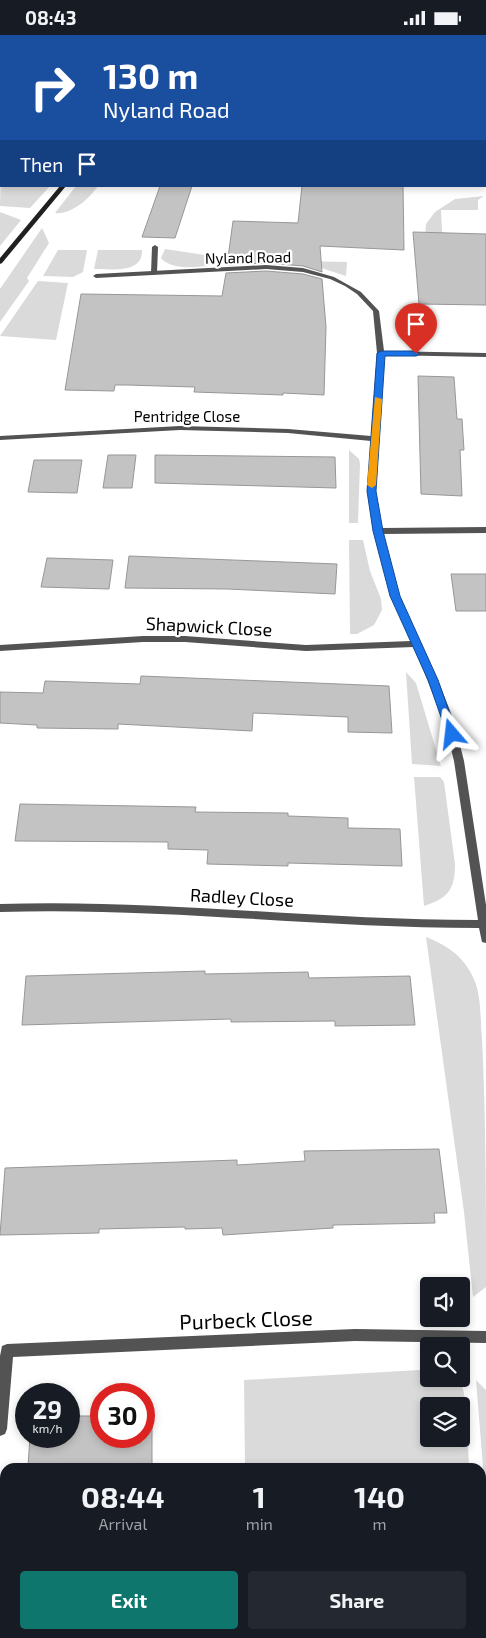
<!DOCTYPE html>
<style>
:root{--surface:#171b24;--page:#242831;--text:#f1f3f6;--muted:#9ea1a6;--accent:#0f766e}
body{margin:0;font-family:"Exo 2",sans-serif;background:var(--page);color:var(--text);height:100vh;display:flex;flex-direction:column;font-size:19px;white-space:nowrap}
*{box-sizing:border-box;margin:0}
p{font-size:16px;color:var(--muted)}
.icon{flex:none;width:28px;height:28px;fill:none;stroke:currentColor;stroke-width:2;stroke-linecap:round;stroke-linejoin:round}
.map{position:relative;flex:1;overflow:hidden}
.panel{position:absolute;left:0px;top:1428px;width:486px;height:176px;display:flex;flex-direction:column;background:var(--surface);border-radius:15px 15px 0 0;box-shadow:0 2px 8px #0003}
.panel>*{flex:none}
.hud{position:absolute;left:0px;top:0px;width:486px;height:152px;box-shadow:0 2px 8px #0003;background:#1a4fa0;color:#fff;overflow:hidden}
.controls{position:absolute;left:420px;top:1242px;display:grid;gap:10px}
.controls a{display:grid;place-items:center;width:50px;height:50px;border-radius:5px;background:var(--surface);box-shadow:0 2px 8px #0003;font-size:25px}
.speed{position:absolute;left:15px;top:1348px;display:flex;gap:10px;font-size:25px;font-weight:700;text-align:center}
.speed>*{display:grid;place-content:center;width:65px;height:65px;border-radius:50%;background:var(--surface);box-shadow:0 2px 8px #0003;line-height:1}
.speed small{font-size:12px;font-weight:400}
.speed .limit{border:8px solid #d22;background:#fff;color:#111}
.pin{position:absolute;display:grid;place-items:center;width:42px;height:42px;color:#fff;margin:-51px -21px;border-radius:50% 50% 50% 0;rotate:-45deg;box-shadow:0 0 5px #0007}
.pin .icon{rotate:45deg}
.me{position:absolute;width:55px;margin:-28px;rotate:343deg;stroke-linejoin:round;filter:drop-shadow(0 0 4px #0008)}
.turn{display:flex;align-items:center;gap:18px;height:105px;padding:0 20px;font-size:22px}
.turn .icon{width:65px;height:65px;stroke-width:2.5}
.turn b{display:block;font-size:35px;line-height:42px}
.then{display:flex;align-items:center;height:48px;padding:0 20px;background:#0003;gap:10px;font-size:19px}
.eta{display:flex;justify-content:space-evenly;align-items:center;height:85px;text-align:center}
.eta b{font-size:30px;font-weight:700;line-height:35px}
.button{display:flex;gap:10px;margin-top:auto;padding:10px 20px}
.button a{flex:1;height:58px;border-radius:5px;background:var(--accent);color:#fff;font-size:20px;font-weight:700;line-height:58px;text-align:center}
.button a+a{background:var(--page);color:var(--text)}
.status{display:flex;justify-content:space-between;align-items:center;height:35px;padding:0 25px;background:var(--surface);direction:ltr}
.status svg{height:14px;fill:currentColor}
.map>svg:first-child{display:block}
.green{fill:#dadada;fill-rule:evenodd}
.building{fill:#c3c3c3;stroke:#979797}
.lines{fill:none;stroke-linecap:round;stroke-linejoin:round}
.lane{fill:#535353;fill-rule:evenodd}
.street{fill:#535353;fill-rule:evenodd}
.secondary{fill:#202020;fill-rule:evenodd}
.route{fill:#1a73e8;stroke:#114b97}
.slow{fill:#f59e0b}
.labels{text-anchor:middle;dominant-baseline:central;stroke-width:4.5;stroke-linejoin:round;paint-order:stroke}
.far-street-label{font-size:15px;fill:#000;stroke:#fff}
.street-label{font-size:18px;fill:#000;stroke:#fff}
.near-street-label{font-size:21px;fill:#000;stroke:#fff}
</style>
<div class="status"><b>08:43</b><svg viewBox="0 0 49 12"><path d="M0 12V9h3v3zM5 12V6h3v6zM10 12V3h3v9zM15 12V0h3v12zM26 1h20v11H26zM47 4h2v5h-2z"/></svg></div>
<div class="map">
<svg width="486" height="1603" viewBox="0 0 486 1603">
<rect width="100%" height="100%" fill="#fff"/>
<!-- green -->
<path class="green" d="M1,120V151H50L30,173L0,171Z
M76,151H98C89,164 71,180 55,178Z
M484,161L478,165V175H441L442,196L438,226L425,202L426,189L435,177L455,164Z
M0,177L21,185L0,211Z
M42,193L49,208L27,243L29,246L0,287V254Z
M165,214L211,221L213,226L210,230C196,233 171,235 161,223Z
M58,215H87L83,237L73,242L43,241Z
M98,215H142C143,239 111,234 94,234Z
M300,226L347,227L346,241Z
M38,246L68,248L56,305L0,301Z
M349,415L359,424L360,429L358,488H349Z
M349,505H363L370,536L381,564L382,575L374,590L357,599H350Z
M406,637L416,648L441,731L412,729Z
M414,742H440L444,747L455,829C455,855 448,863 424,871Z
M426,902C446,910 462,920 472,940C482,958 480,984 482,1004C486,1086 486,1169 486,1252L473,1262L464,1177Z
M419,1335L429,1337V1344H451L462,1349L466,1369L469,1432H245L244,1345ZM429,1371H461V1404H429Z
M476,1345L486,1355V1469Z"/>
<!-- building -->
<path class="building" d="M160,151H192L175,203L142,202Z
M302,151H403L404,215L320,211L322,237L303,231L266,228L227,230L233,186L298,188Z
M413,197L486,199V270L419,269Z
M266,236L303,239L322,244L326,292L324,360L283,358V360L194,357L195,352L127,350H115L114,356L65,355L81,259L222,261L226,238Z
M418,341L454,342L457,384H462L463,400L464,415H460L462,461L421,459Z
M108,420H136L132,453H103Z
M155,420L335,422L336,453L155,448Z
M34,425H82L77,458L28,457Z
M129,521L337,529L335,559L227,554L125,553Z
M47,523L113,525L109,554L41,552Z
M451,539H486V576H456Z
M141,641L389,651L392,698L348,697V682L253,678L252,696L118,689V694L37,693V690L0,688V657L43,658L45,646L140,649Z
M20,769L196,772L195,777L288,778V781L348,783V793L400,794L402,831L288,828V831L207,829L208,815L168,814V807L15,806Z
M205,936V939L308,937L309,943L410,941L415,990L335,991V986L231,987V984L22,990L26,941Z
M439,1114L447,1178H434L435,1188L333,1190V1193L223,1200L222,1193L185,1194V1192L99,1194V1198L0,1200L5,1133L237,1125V1130L305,1126L304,1116Z
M144,1380H152V1432H28L30,1401H69V1381H101V1401H144Z"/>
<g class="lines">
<!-- lane -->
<path class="lane" d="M155,210L158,212L157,238L154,240L151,238L152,212Z"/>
<!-- street -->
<path class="street" d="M329,0H339L340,1H331Z
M485,43L486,44V48L485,47Z
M485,56H486V60H485Z
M266,230L303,233L334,242L361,257L379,276L384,316L486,318V322L384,320L375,456L382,493L486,492V498L383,499L399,561L438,645L454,686L464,726L486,870V908L482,907L479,893C319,893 159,872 0,877V869C159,864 318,885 478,885L454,726L444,686L414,612L306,616L185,607H143L0,616V610L143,601H185L306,610L411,606L391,561L374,496L367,456L371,406L288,398L180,395L0,405V401L180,391L288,394L371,401L377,318L373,276L357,259L345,251L330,244L303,237L266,234L96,243L93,241L96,239Z
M355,1294L486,1296V1308L355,1306L13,1322L7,1394L5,1399L0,1401V1321L2,1311L7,1309Z"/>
<!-- secondary -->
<path class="secondary" d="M60,151H66L2,228L0,229V223Z"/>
</g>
<!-- route -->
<path class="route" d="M381,316H416L420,319L416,321H385L376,456L383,496L400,561L438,645L457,699L452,703L447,699L428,645L390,561L373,496L367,456L377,318Z"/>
<!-- slow -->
<path class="slow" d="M375,362L382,364L376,450L372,453L367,450Z"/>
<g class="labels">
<!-- far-street labels -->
<g class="far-street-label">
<text transform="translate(248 222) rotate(-1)">Nyland Road</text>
<text x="187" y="381">Pentridge Close</text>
</g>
<!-- street labels -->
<g class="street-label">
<text transform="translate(209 591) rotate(3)">Shapwick Close</text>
<text transform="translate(242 862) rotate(3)">Radley Close</text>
</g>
<!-- near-street labels -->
<g class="near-street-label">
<text transform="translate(246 1284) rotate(-2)">Purbeck Close</text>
</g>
</g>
</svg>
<div class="controls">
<a><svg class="icon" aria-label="sound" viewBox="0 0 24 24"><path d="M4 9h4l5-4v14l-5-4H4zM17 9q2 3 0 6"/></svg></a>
<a><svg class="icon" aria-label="search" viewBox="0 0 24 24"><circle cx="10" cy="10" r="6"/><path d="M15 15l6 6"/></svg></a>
<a><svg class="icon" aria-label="layers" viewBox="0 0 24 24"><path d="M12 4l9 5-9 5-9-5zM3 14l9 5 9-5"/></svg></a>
</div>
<div class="speed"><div>29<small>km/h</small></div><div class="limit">30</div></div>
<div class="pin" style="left:416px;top:319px;background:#d93025"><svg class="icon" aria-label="arrive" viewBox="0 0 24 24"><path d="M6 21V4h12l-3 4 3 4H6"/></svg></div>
<svg class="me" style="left:452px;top:699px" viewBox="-20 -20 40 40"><path d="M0-17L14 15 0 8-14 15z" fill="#1a73e8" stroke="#fff" stroke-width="4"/></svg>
<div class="hud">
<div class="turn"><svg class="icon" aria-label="right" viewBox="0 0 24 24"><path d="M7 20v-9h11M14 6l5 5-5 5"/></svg><div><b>130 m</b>Nyland Road</div></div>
<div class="then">Then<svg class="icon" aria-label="arrive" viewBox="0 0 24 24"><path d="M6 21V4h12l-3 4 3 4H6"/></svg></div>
</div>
<section class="panel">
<div class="eta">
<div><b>08:44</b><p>Arrival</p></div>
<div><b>1</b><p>min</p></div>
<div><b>140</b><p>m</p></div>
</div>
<div class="button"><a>Exit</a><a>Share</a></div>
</section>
</div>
